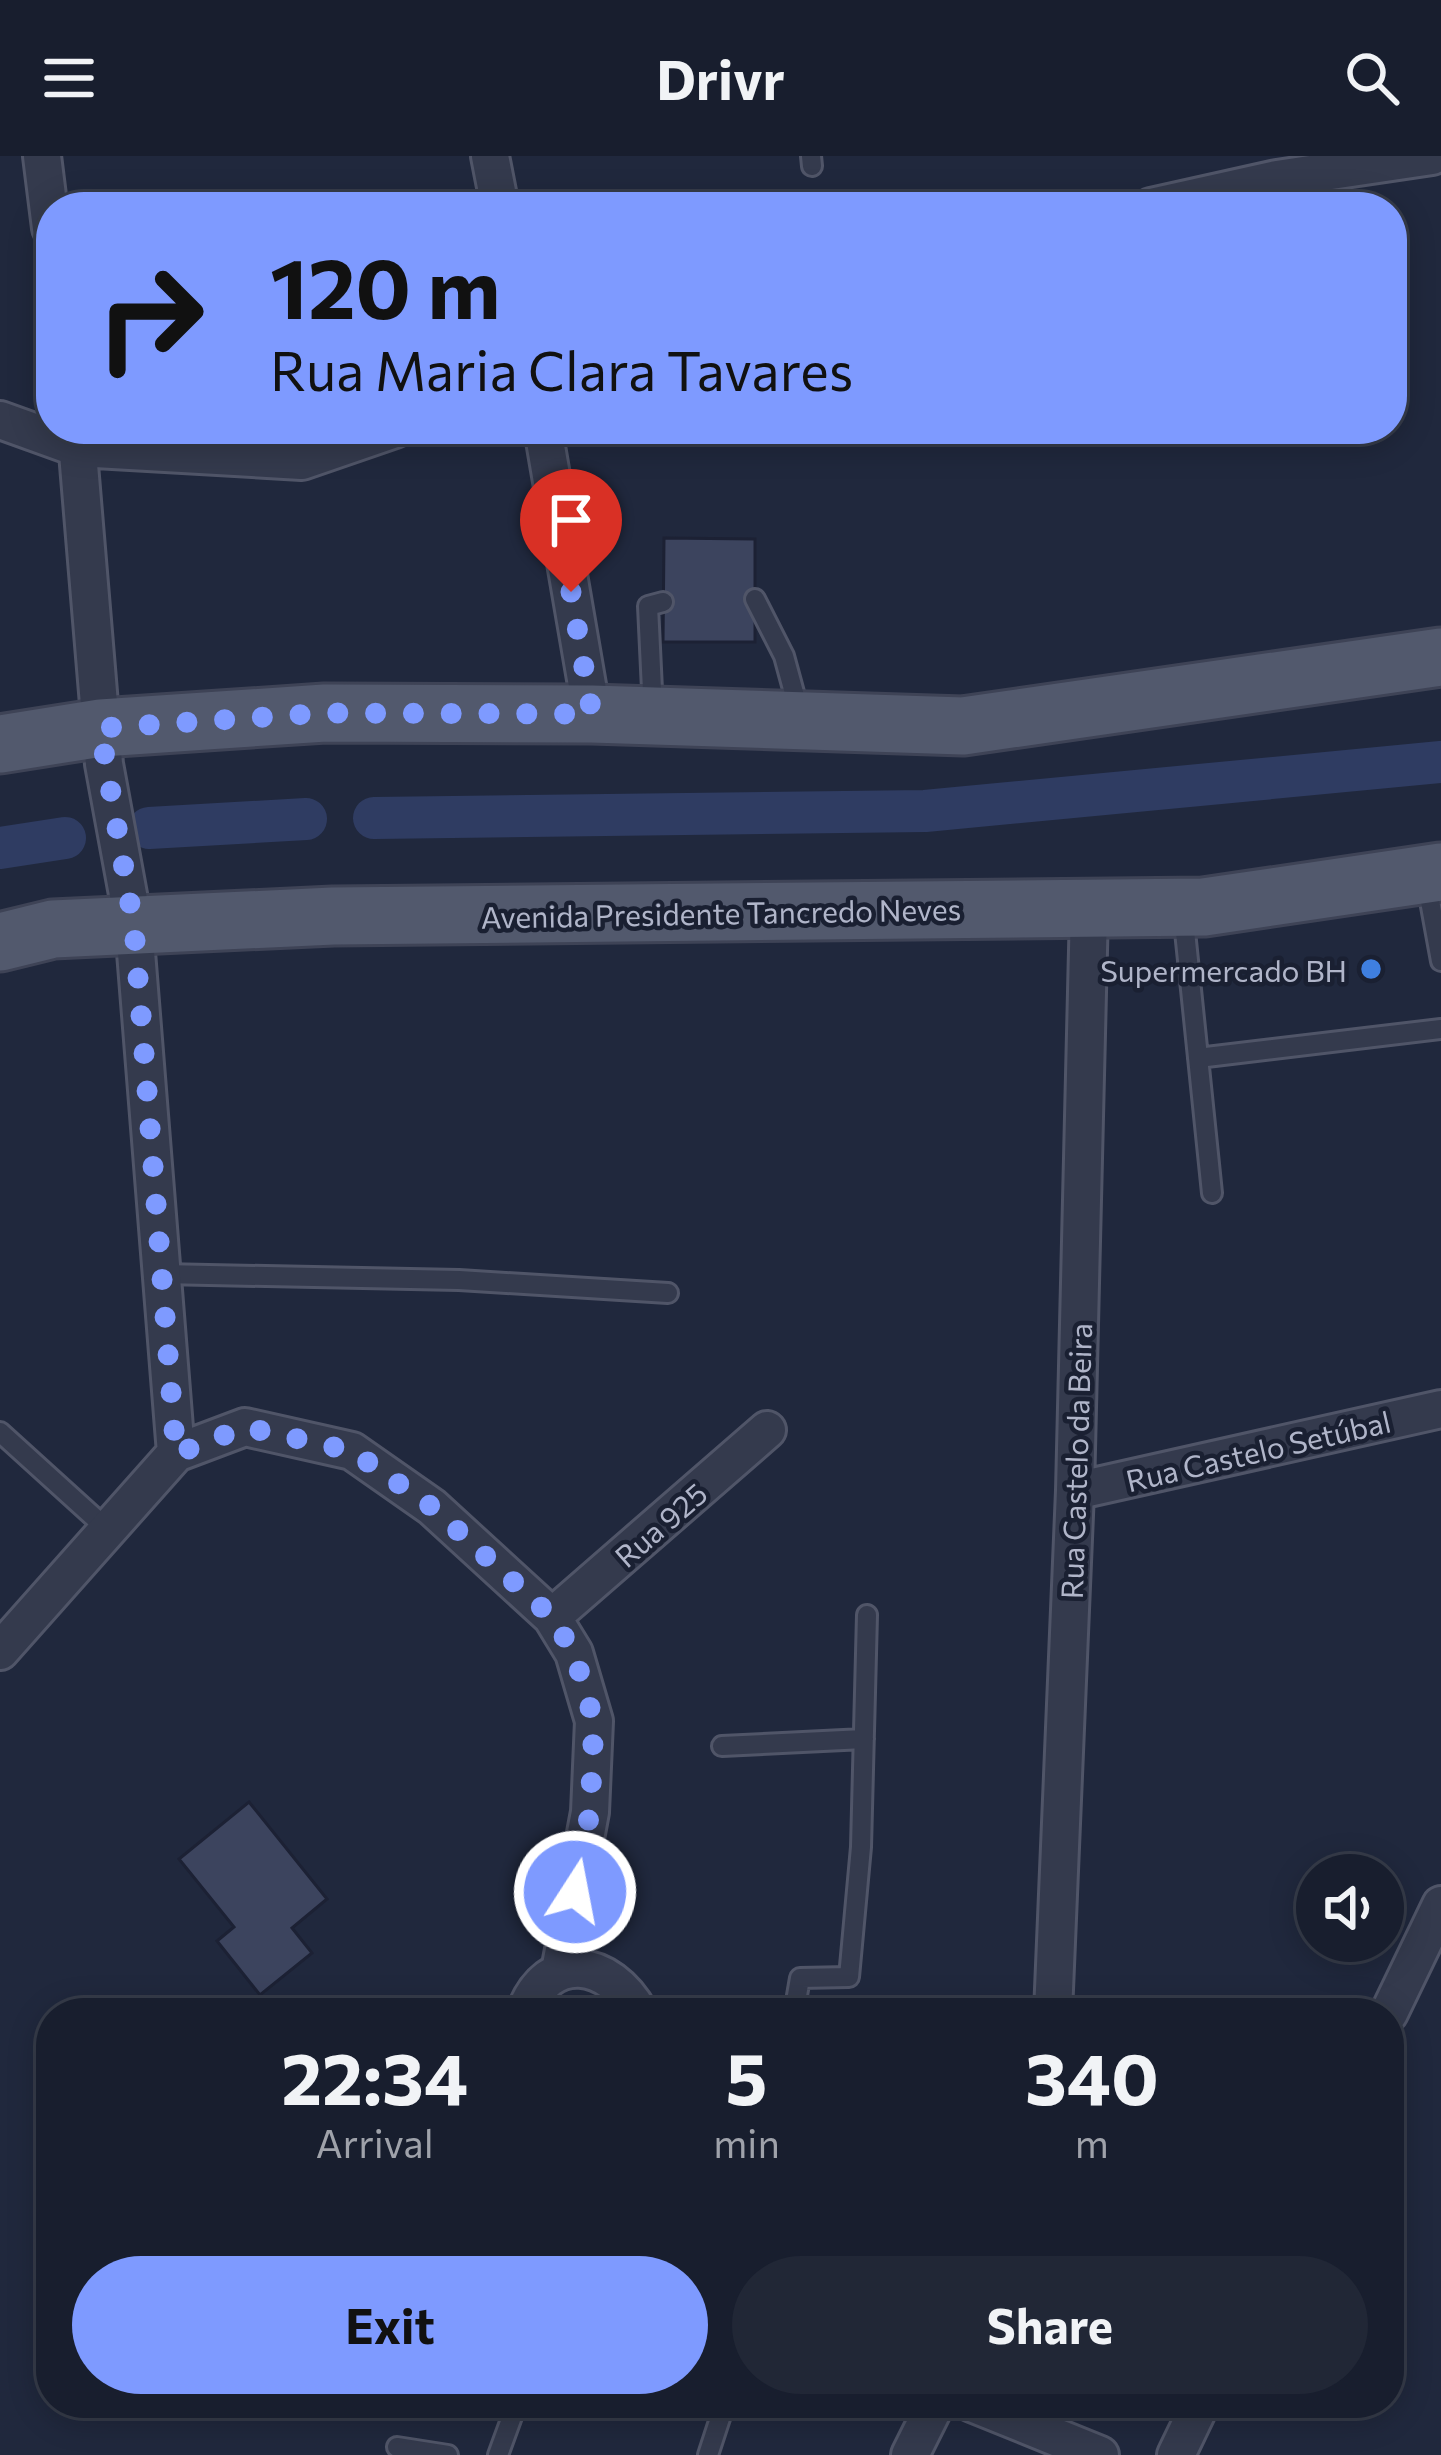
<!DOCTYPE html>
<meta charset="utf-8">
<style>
:root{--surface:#181e2e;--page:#212736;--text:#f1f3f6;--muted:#9fa2aa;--line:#363c4a;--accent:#7e9aff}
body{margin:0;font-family:Commissioner,sans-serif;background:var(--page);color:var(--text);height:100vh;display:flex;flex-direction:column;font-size:45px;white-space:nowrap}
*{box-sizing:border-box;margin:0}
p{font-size:39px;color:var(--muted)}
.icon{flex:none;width:66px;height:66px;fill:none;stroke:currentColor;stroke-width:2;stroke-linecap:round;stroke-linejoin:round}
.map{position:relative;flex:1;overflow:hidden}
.drawer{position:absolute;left:36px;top:1842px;width:1368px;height:420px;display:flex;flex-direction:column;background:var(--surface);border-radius:48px;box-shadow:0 6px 30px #0003,0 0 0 3px var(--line)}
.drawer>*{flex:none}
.guide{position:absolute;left:36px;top:36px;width:1371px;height:252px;border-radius:48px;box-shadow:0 6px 30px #0003,0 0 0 3px var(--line);background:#7e9aff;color:#111;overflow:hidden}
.fabs{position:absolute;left:1296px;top:1698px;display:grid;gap:24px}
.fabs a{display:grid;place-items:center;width:108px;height:108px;border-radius:50%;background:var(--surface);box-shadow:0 6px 30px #0003,0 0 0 3px var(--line);font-size:60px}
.pin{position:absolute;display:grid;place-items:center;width:102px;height:102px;color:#fff;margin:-123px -51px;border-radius:50% 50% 50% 0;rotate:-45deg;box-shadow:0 0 12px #0007}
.pin .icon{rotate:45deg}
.me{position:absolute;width:132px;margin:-66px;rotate:11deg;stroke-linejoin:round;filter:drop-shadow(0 0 9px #0008)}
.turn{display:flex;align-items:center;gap:42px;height:252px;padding:0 36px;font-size:54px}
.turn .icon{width:156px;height:156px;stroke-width:2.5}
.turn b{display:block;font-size:84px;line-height:102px}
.eta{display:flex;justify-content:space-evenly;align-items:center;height:204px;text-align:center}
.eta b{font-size:72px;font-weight:700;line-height:84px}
.action{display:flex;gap:24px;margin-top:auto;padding:24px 36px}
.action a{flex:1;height:138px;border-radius:72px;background:var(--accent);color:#111;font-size:48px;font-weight:700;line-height:138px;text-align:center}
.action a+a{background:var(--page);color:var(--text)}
header{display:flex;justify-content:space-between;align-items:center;height:156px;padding:0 36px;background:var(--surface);font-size:54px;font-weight:700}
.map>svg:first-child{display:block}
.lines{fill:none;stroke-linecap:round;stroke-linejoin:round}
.canal{stroke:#2f3c62;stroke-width:42}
.building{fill:#3c445e;stroke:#1c2134;stroke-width:3}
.lane-casing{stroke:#505568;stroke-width:24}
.street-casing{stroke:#505568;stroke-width:42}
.primary-casing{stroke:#3e4356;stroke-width:63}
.lane{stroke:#343a4d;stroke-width:18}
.street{stroke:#343a4d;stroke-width:36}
.primary{stroke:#52596d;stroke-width:57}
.route{stroke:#7e9aff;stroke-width:21;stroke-dasharray:0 37.8}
.shop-dot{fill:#3f7fe0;stroke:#1a2032;stroke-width:4.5}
.labels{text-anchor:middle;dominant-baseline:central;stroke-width:9;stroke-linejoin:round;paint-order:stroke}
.street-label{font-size:30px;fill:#b0b5c9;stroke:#1a2032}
.poi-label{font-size:30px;fill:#b0b5c9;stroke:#1a2032;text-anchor:end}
</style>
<header><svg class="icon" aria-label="menu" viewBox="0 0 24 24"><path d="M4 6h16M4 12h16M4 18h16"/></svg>Drivr<svg class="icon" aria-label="search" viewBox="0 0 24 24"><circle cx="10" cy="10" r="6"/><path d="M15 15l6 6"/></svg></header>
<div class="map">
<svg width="1441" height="2299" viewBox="0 0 1441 2299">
<rect width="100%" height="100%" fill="#20283d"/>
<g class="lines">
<!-- canal -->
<path class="canal" d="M374,662L925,655L1441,606
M149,672L306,663
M0,692L65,682"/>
</g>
<!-- building -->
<path class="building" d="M664,382L755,383V486H663Z
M249,1646L327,1743L292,1772L312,1797L260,1839L217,1785L234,1771L179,1703Z"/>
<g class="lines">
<!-- lane casing -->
<g class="lane-casing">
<path id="lane" d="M811,0L812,10
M755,443L784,500L799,555
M653,555L648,450L663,446
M1426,723L1441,805
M1183,756L1212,1037
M1198,902L1441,873
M162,1118L459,1124L668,1137
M0,1276L108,1374
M722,1590L864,1583
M794,1857L800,1822L849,1821L861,1691L867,1459
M397,2291L448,2299
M498,2299L517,2247
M708,2299L725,2247"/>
</g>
<!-- street casing -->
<g class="street-casing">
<path id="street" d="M42,0L51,72
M490,0L500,51
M1151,51L1277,23L1432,0
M0,264L78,292L302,305L395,273
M76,273L104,608L134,771L176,1297
M543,273L592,558
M1075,1335L1441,1253
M552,1461L767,1274
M0,1495L176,1297L245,1271L352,1295L432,1351L552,1461L574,1497L594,1565L590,1656L560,1815
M525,1857C548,1793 610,1803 639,1857
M1053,1857L1075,1335L1089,753
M1389,1857L1441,1749
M972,2247L1100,2299
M910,2299L936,2247
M1176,2299L1201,2247"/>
</g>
<!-- primary casing -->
<g class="primary-casing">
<path id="primary" d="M0,588L101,572L325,557L592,558L963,570L1441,501
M0,786L53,773L333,760L1204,751L1441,716"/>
</g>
<!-- lane -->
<use href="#lane" class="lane"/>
<!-- street -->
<use href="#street" class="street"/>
<!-- primary -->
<use href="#primary" class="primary"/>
</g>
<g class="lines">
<!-- route -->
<path class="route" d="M571,436L592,558L325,557L100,572L134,771L176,1298L245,1271L352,1295L432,1351L552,1461L574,1497L594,1565L590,1656L575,1736"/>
</g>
<!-- markers -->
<circle class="shop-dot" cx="1371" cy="813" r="12"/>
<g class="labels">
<!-- street labels -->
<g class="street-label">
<text transform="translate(721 756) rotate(-1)">Avenida Presidente Tancredo Neves</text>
<text transform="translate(1258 1294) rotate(-13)">Rua Castelo Setúbal</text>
<text transform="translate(1075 1305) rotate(-88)">Rua Castelo da Beira</text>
<text transform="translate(660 1368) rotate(-41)">Rua 925</text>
</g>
<!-- poi labels -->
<g class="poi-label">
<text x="1347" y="813">Supermercado BH</text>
</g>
</g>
</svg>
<div class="fabs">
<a><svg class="icon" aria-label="sound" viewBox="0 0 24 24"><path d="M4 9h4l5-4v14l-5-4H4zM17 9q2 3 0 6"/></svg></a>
</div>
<div class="pin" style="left:571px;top:436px;background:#d93025"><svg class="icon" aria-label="arrive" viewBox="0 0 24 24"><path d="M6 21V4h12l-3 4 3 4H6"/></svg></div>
<svg class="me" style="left:575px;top:1736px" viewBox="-20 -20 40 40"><circle r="17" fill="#7e9aff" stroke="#fff" stroke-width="3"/><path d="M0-11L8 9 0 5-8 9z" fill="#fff"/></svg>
<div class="guide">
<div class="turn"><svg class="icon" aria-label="right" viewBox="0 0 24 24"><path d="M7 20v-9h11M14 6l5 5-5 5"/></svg><div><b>120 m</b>Rua Maria Clara Tavares</div></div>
</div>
<section class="drawer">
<div class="eta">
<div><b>22:34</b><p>Arrival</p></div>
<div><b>5</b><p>min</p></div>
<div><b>340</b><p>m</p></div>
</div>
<div class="action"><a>Exit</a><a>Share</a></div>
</section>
</div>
